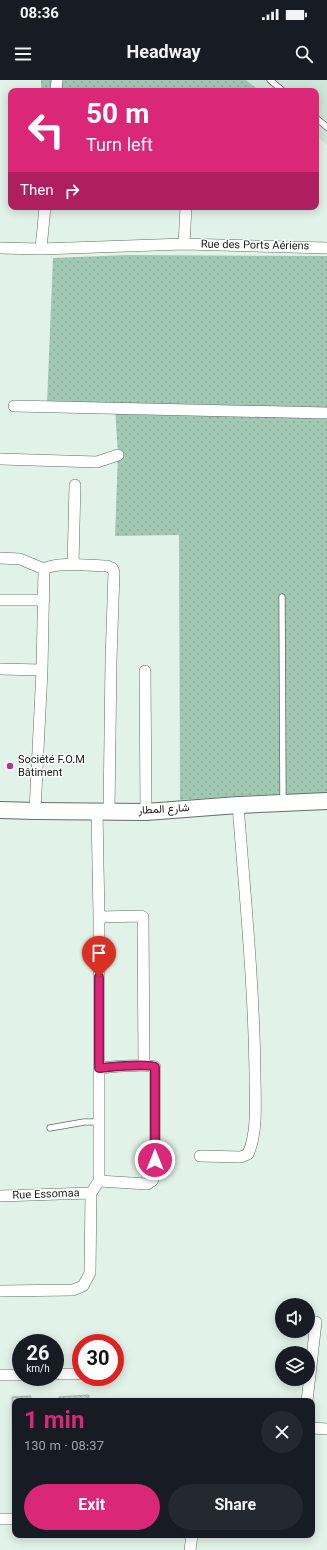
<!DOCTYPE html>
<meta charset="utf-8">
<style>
:root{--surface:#171b24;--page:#242831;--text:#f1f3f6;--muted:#9ea1a6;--accent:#db2777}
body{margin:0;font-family:Georgia,Vazirmatn,serif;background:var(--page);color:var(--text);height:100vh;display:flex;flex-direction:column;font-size:15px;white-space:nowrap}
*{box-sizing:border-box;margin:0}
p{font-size:13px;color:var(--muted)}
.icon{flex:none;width:22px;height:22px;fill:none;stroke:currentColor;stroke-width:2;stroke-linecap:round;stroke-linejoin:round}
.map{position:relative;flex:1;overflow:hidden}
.panel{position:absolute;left:12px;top:1318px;width:303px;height:140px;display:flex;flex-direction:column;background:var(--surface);border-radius:8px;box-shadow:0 2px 10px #0003}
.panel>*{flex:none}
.guide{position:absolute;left:8px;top:8px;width:311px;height:122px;border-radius:8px;box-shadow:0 2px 10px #0003;background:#db2777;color:#fff;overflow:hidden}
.buttons{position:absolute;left:275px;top:1218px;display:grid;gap:8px}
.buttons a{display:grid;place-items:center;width:40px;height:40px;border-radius:50%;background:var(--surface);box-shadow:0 2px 10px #0003;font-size:20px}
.speed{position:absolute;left:12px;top:1254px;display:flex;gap:8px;font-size:20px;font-weight:700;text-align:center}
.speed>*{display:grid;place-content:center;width:52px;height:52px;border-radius:50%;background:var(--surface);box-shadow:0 2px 10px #0003;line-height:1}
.speed small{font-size:10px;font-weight:400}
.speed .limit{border:6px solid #d22;background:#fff;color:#111}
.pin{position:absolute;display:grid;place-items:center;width:34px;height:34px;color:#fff;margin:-41px -17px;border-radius:50% 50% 50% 0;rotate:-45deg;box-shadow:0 0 4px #0007}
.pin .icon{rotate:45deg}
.me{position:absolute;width:44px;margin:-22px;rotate:0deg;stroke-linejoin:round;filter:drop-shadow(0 0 3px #0008)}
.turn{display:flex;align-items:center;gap:14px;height:84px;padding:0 12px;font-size:18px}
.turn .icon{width:52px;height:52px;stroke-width:2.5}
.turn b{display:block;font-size:28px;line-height:34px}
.then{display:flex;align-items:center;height:38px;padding:0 12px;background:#0003;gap:8px;font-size:15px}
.round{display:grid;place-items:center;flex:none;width:42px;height:42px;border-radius:21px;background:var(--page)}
.head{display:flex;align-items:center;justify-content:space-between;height:68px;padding:0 12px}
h1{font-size:24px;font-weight:700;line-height:30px;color:var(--accent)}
.action{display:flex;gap:8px;margin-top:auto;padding:8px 12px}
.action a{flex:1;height:46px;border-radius:24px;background:var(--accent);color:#fff;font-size:16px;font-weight:700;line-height:46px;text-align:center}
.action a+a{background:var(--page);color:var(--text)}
.status{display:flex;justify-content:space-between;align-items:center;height:28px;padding:0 20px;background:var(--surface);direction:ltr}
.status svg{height:11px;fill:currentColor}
header{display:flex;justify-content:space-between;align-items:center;height:52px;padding:0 12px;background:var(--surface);font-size:18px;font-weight:700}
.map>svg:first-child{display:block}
.built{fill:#cde6d8}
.grass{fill:url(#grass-dots)}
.building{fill:url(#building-back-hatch);stroke:#a4b4ab;filter:url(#shadow)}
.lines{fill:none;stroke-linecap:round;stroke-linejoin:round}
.lane-casing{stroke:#5f6f66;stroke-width:7}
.street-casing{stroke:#5f6f66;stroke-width:12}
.secondary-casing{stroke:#5f6f66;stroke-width:18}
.lane{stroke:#fff;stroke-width:5.5}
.street{stroke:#fff;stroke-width:11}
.secondary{stroke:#fff;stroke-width:16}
.route-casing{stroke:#8e194d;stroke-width:10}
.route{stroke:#db2777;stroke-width:7}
.poi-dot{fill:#b1388d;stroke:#fff;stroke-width:1.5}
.labels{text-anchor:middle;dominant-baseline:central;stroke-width:3;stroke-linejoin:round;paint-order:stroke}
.street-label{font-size:11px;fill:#141a16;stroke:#fff}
.poi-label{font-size:11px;fill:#141a16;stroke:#fff;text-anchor:start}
</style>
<div class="status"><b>08:36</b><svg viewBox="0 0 49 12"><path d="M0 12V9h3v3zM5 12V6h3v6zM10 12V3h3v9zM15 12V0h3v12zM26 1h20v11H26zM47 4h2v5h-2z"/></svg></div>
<header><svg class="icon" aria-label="menu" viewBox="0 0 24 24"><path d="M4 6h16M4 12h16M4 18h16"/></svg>Headway<svg class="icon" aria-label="search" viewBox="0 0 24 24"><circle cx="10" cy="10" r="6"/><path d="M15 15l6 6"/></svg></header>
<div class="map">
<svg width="327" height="1470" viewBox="0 0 327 1470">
<defs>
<pattern id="grass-dots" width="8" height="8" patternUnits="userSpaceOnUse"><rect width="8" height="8" fill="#a0c8b3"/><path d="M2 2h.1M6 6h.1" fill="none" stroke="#89ab99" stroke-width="1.8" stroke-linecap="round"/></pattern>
<pattern id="building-back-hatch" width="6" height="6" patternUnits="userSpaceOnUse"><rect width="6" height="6" fill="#c3d4cb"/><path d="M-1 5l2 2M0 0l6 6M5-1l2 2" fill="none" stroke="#a7b5ae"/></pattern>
<filter id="shadow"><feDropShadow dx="2.5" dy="4" stdDeviation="0" flood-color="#0004"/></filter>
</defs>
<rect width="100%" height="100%" fill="#e1f2e8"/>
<!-- built -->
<path class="built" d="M246,0H327V65L316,56V11H260Z"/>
<!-- grass -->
<path class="grass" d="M41,0H246L260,11H41Z
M128,175L327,176V713L254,715L180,720L179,455L115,456L118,374L115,328L47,323L53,178Z"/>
<!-- building -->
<path class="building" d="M89,1315V1321H15V1431H13L12,1317L31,1316V1319L59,1320V1317Z"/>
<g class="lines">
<!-- lane casing -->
<g class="lane-casing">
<path id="lane" d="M270,0L283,11
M316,38L327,47
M282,517L283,722
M50,1048L84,1042H99"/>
</g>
<!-- street casing -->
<g class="street-casing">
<path id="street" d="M56,11L57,0
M184,164L186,127
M0,168L41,169L184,164L327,168
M41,169L45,127
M14,326L327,333
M0,379L97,382L118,375
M0,478L20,479L44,489
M73,485L75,405
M44,489C60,481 89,486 107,486L112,488L114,492L111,580L109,732
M0,520H44
M0,589L42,590
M145,591L146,732
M35,731L42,590L44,489
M99,837L141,836L143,837L144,985
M200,1076L241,1077L248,1074C258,1052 255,1019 255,996C254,906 245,815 238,725
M99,1101L147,1104L152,1101L155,1095V987C147,983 110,987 99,988
M0,1116L91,1113
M0,1211L73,1210L83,1206L90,1193L91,1113L99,1101V837L97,732
M55,1294H81
M0,1295H21
M307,1321L316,1242
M312,1348L327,1349
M0,1439H15
M190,1470L192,1455"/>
</g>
<!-- secondary casing -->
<g class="secondary-casing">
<path id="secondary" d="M0,730L35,731L146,732L238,725L327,721"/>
</g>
<!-- lane -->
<use href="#lane" class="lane"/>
<!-- street -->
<use href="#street" class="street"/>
<!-- secondary -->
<use href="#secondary" class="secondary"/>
</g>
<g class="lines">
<!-- route casing -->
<g class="route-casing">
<path id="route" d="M99,897V988C110,987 147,983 155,987V1080"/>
</g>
<!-- route -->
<use href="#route" class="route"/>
</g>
<!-- markers -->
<circle class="poi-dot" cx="10" cy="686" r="4"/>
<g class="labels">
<!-- street labels -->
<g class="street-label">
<text transform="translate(255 166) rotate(1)">Rue des Ports Aériens</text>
<text transform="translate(164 730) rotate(-3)">شارع المطار</text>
<text transform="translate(46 1115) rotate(-2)">Rue Essomaa</text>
</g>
<!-- poi labels -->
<g class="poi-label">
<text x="18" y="680">Société F.O.M<tspan x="18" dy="13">Bâtiment</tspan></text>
</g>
</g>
</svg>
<div class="buttons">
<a><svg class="icon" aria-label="sound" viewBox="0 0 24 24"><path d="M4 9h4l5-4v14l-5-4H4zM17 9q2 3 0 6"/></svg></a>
<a><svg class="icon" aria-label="layers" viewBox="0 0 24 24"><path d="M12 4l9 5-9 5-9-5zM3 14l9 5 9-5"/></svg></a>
</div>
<div class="speed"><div>26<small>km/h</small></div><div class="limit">30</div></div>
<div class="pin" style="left:99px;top:897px;background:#d93025"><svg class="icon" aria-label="arrive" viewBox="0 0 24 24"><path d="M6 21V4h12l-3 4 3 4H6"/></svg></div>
<svg class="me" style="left:155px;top:1080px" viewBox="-20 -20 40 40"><circle r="17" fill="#db2777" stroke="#fff" stroke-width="3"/><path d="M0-11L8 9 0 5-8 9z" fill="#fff"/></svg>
<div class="guide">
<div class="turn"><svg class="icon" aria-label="left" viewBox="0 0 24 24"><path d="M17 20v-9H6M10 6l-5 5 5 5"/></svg><div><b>50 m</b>Turn left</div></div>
<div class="then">Then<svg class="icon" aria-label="right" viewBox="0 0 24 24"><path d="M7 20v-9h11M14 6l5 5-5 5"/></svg></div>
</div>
<section class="panel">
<div class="head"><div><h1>1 min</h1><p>130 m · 08:37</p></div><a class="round"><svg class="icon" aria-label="close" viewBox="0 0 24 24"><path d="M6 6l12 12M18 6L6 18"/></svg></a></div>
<div class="action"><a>Exit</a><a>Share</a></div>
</section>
</div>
